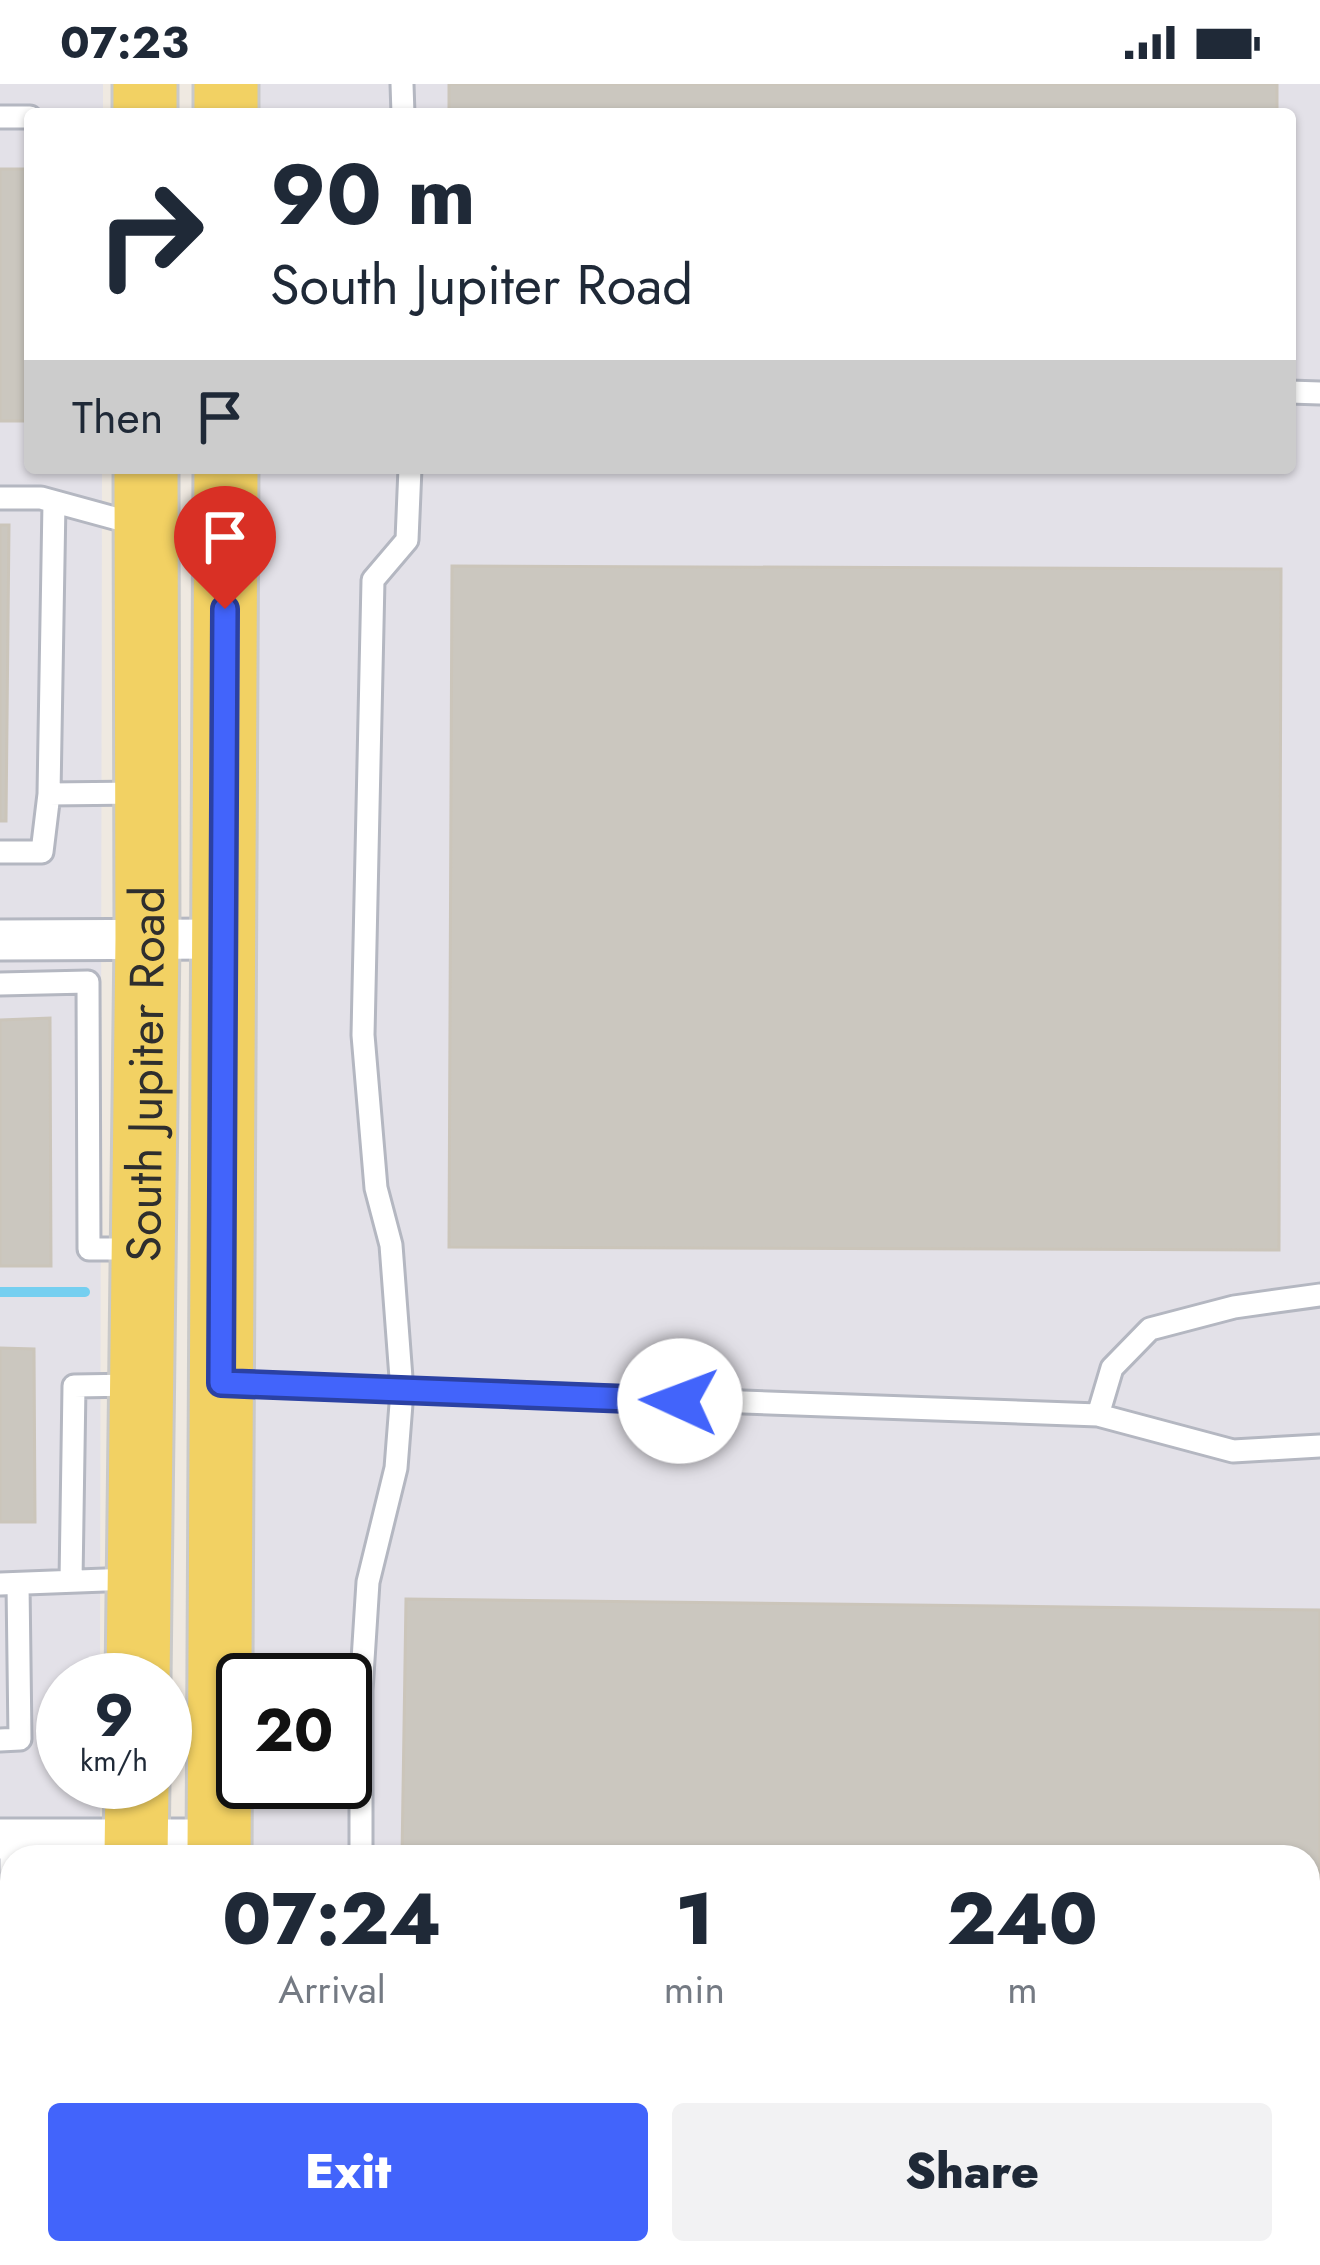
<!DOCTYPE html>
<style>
:root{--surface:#fff;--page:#f2f2f3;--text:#1f2937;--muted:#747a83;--accent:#4264fb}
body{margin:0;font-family:Jost,sans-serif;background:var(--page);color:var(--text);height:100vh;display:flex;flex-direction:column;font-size:45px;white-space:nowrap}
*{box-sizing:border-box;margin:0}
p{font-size:39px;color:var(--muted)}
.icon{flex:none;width:66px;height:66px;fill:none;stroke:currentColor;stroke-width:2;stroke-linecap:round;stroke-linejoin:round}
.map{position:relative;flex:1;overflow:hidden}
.side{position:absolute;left:0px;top:1761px;width:1320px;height:420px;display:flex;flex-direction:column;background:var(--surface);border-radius:36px 36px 0 0;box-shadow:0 3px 9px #0004}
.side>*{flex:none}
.top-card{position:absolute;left:24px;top:24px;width:1272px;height:366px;border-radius:12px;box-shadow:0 3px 9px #0004;background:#fff;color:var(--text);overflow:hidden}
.speed{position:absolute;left:36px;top:1569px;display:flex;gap:24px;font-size:60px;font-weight:700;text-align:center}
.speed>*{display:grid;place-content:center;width:156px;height:156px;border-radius:50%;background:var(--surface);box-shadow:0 3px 9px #0004;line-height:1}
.speed small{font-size:30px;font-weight:400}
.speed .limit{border:6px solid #111;border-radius:18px;background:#fff;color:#111}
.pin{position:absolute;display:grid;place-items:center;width:102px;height:102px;color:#fff;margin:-123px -51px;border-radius:50% 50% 50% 0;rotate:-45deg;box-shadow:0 0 12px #0007}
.pin .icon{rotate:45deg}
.me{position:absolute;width:132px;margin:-66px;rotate:272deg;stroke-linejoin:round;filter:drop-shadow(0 0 9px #0008)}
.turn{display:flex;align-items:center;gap:42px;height:252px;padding:0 48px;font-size:54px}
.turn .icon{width:156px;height:156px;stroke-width:2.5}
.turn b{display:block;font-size:84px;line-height:102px}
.then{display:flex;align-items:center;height:114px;padding:0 48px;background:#0003;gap:24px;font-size:45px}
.eta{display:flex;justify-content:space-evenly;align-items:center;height:204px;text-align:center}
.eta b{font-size:72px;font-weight:800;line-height:84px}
.cta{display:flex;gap:24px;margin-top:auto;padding:24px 48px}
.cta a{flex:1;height:138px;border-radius:12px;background:var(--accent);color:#fff;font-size:48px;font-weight:800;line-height:138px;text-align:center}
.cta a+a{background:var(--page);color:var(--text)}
.status{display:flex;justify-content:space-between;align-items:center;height:84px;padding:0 60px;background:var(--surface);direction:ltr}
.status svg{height:33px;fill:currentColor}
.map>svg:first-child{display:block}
.industrial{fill:#e3e1e8;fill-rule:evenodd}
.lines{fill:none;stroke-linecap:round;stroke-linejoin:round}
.stream{stroke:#75cff0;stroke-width:10}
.building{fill:#cbc7bf;stroke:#cbc5ba;stroke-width:3}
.lane-casing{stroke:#b4b7c1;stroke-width:27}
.street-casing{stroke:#b4b7c1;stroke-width:45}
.primary-casing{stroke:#c9c9c9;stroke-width:69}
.lane{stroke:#fff;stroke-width:21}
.street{stroke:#fff;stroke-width:39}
.primary{stroke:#f2d163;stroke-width:63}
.route-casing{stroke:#2b41a3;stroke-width:30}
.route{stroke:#4264fb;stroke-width:21}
.labels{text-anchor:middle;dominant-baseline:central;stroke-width:12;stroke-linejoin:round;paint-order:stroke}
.street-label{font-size:48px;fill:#2e2e2e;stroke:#fff}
</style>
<div class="status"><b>07:23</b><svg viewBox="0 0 49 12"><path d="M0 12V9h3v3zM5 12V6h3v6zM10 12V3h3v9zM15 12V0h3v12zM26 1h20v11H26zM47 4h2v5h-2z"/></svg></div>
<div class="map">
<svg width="1320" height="2181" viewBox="0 0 1320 2181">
<rect width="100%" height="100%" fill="#efe9e1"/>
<!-- industrial -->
<path class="industrial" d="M0,0H103V30H30V384H102L100,1596H63V1698H100V1773H12V2169H99V2181H0Z
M252,0H1320V2181H236V2169H1308V1773H239L249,384H1290V30H251ZM243,1596H345V1698H243Z"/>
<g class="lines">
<!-- stream -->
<path class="stream" d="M0,1208H85"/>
</g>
<!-- building -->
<path class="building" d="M449,0H1277V30H449Z
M0,85H30V337H0Z
M0,441H9L6,737H0Z
M452,482L1281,485L1279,1166L449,1163Z
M50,934L51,1182H0V936Z
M0,1264L34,1265L35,1438H0Z
M406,1515L1320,1526V2181H395V2169H1308V1773H402Z
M0,1998H12V2181H0Z"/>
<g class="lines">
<!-- lane casing -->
<g class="lane-casing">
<path id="lane" d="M402,0L403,30
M0,33H30
M1290,308L1320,309
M0,414H41L140,441
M49,710L54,418
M0,768H42L49,710L140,709
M0,900L88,898L89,1165H136
M225,1299L1098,1331L1112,1284L1150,1245L1234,1223L1320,1211
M1098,1331L1233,1367L1320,1362
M71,1497L74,1302L136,1301
M0,1500L131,1495
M0,1656L20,1655L18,1500
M361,1773V1607L368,1498L396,1384L402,1307L391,1161L376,1104L363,951L373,496L407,456L410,384
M11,1837V1755
M0,1941H12
M51,2169V2181
M361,2169V2181"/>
</g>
<!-- street casing -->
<g class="street-casing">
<path id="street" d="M0,856L223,855
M0,1755H219"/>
</g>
<!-- primary casing -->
<g class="primary-casing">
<g id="primary">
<path d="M145,0V30"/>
<path d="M226,0V30"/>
<path id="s1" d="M138,1596L147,855L146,384"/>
<path d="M136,1773L137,1698"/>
<path d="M219,1773L226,384"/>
<path d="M137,2169V2181"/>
<path d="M216,2181V2169"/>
</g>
</g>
<!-- lane -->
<use href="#lane" class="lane"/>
<!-- street -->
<use href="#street" class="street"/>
<!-- primary -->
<use href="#primary" class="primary"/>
</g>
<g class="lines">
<!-- route casing -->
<g class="route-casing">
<path id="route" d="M225,525L221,1299L680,1317"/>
</g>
<!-- route -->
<use href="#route" class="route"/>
</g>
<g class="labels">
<!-- street labels -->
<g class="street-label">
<text stroke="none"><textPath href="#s1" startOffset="606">South Jupiter Road</textPath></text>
</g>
</g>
</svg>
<div class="speed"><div>9<small>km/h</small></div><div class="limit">20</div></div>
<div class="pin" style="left:225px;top:525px;background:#d93025"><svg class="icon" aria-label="arrive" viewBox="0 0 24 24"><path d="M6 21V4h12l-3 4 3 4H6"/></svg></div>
<svg class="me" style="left:680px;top:1317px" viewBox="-20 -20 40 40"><circle r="19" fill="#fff"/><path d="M0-13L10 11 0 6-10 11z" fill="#4264fb"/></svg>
<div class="top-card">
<div class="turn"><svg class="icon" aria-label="right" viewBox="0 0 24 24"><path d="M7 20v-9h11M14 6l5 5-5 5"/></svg><div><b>90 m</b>South Jupiter Road</div></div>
<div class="then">Then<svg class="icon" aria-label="arrive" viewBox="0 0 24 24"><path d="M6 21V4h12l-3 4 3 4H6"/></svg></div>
</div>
<section class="side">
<div class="eta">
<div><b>07:24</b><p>Arrival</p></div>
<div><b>1</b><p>min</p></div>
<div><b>240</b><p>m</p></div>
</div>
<div class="cta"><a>Exit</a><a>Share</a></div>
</section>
</div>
